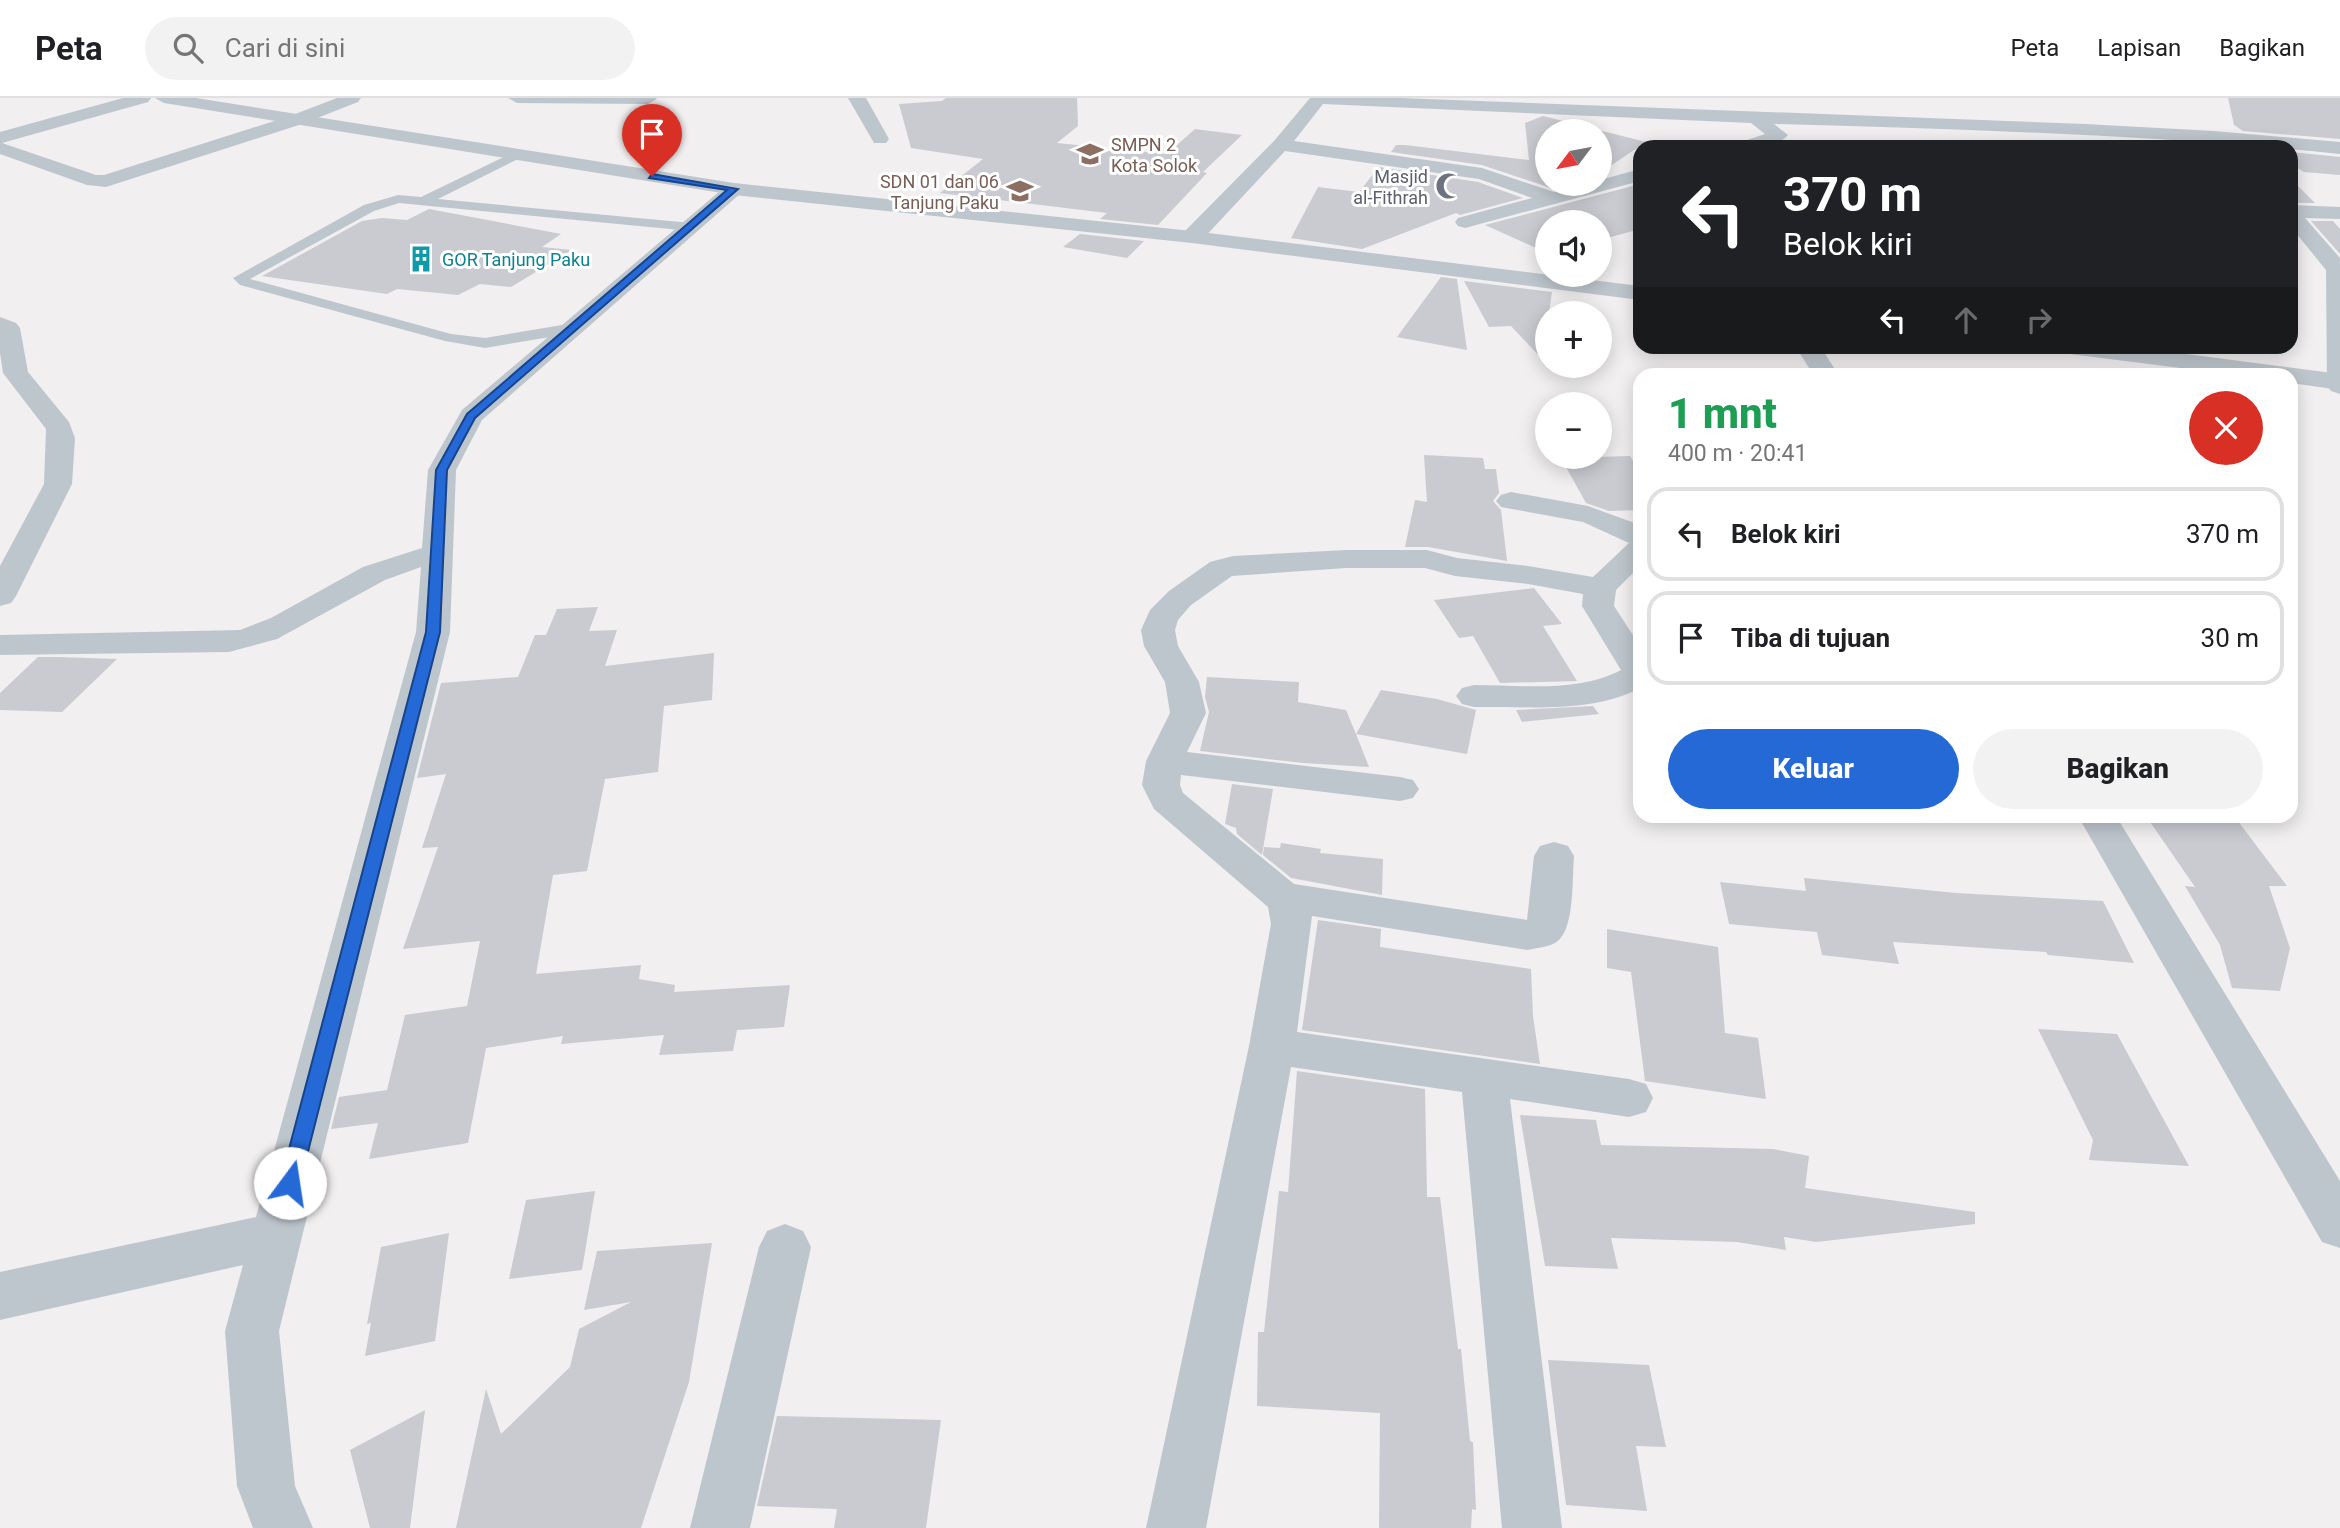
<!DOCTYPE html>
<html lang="id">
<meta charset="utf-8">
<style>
:root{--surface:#fff;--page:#f2f2f2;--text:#202124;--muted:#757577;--line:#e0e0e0;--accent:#2469d6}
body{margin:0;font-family:Roboto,sans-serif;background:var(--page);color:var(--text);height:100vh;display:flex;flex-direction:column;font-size:26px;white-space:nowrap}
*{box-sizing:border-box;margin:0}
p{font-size:23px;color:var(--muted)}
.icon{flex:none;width:38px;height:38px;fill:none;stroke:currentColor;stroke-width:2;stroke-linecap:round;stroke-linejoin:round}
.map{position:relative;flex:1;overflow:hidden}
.panel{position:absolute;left:1633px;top:270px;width:665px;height:455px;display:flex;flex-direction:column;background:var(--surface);border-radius:21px;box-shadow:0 4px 18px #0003}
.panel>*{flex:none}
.banner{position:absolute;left:1633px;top:42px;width:665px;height:214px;border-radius:21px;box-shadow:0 4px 18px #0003;background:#202124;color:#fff;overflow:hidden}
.needle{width:46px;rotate:238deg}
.tools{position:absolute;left:1535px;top:21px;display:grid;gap:14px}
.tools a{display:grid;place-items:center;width:77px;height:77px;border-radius:50%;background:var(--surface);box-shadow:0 4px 18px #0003;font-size:35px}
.pin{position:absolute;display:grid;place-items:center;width:60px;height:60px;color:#fff;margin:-72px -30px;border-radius:50% 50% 50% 0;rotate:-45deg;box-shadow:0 0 7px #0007}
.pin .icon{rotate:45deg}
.me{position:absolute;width:77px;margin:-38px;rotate:14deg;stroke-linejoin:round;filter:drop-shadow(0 0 5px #0008)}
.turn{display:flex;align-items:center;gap:24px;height:147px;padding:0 35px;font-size:32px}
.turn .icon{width:91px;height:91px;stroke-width:2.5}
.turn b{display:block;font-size:49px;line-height:60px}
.lanes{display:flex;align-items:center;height:66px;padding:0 35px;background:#0003;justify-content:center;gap:35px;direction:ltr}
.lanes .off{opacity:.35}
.round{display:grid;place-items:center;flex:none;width:74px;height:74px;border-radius:37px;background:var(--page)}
.headline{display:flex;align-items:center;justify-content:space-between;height:119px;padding:0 35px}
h1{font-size:42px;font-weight:800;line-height:52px;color:#1e9e55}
.action{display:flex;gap:14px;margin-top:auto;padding:14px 35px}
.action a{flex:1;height:80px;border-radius:42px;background:var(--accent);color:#fff;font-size:28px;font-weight:800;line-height:80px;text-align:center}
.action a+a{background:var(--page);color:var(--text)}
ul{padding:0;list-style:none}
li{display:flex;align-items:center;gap:21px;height:94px;margin:0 14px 10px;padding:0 21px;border:4px solid var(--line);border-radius:21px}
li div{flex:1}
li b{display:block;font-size:26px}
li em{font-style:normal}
header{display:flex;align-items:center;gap:42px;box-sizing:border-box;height:98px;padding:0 35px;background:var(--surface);border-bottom:2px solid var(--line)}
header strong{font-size:33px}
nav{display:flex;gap:38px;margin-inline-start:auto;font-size:24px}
.search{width:490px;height:63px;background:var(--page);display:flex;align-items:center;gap:18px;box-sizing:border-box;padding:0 24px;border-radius:38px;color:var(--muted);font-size:26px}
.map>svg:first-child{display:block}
.building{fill:#c9cbd1}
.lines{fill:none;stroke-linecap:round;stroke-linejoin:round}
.service{fill:#bec6cd;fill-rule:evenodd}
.minor{fill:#bec6cd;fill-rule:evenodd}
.tertiary{fill:#bec6cd;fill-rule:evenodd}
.route{fill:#2469d6;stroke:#17448b;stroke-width:2}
.labels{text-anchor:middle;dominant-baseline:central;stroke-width:6;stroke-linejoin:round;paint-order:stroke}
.far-education-label{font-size:18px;fill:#785e54;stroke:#fff;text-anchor:start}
.far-worship-label{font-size:18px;fill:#5b616d;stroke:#fff;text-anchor:end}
.far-culture-label{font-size:18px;fill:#0d838f;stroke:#fff;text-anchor:start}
</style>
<header>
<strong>Peta</strong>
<div class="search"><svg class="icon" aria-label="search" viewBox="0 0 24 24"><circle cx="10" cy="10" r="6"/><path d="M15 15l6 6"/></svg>Cari di sini</div>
<nav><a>Peta</a><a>Lapisan</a><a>Bagikan</a></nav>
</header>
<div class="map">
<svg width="2340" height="1430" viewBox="0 0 2340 1430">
<rect width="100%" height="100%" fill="#f1efef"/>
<!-- building -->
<path class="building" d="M946,0H1077L1078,28L1057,45L1167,56L1195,31L1242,37L1203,74L1207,75L1158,127L1100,121L1107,115L940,95L983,61L911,50L899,6L942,3Z
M2228,0H2340V41L2243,33L2234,27Z
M1543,18L1646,44L1600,75V33H1547V86H1575L1554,91L1482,67L1391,54L1396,47H1405L1529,62L1525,25Z
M2291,54L2340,59V77L2304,74L2291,66Z
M1379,69L1478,84L1523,100L1460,117L1456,115L1362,151L1291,140L1318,89L1359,94Z
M2291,81L2315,105H2291Z
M1640,86V131L1600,142V124H1547V155L1485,127Z
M429,111L561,136L542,149L572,152L511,189L480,186L458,197L397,191L387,196L262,178L362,123L382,120L407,122Z
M2311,123H2333L2340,131V156Z
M1080,136L1144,143L1127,160L1063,149Z
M1441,179L1457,181L1467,252L1397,239Z
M1464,183L1552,194L1549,215H1547L1543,262L1511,228L1489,229Z
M1424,357L1483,360L1485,371H1496L1499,395L1493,403L1501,412L1507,463L1428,449H1405L1415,402L1427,404Z
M1630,358L1640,373V412L1609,413L1586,405L1561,360Z
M1534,490L1562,526L1543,528L1577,583L1500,585L1473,538L1459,540L1434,502Z
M598,509L589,533L617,532L605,568L714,555L712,602L664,608L658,674L605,681L587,773L553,777L536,876L641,867L639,881L675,887L674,894L790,887L784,929L737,932L733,953L659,957L664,937L561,946L563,938L486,950L468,1045L369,1061L378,1025L331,1031L339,999L387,992L405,917L467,908L480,843L403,851L438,749L422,750L446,676L417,680L441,585L518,579L535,537H546L557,511Z
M38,559H60L117,561L62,614L0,612V595Z
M1207,579L1299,584L1298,604L1346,612L1356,636L1381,592L1437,601L1476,612L1467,656L1356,636L1369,669L1303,665L1200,653L1209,614L1205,599Z
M1593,608L1599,616L1522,624L1516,612Z
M1232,686L1273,691L1262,757L1237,736L1236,730L1225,726Z
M2146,718H2234L2287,788H2269L2290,850L2280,893L2232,890L2220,847L2185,788L2195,789Z
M1281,745L1321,751L1320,755L1383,761L1382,797L1291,780L1263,757L1264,749L1280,750Z
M1804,780L1956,795L2103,803L2134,865L2048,857L2046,854L1893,844L1899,866L1822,857L1817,834L1729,826L1720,784L1806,793Z
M1318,822L1381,831L1380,849L1531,871L1533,918L1540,966L1302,932Z
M1607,831L1718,849L1725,935L1758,940L1766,1001L1645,983L1631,874L1607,870Z
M2038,931L2117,936L2189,1068L2089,1062L2093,1042Z
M1297,973L1425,991L1427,1099H1440L1458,1251H1461L1470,1343L1473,1344L1476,1412L1472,1411L1471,1430H1379L1380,1315L1257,1308L1258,1234H1264L1279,1093L1288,1094Z
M1520,1017L1596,1022L1601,1047L1773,1051L1809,1058L1805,1090L1975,1114V1126L1816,1144L1784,1139L1786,1152L1737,1144L1611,1140L1618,1171L1545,1168Z
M595,1093L582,1172L509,1181L526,1102Z
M449,1135L435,1243L365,1258L371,1225L367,1226L381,1149Z
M712,1145L689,1284L641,1430H456L486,1291L501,1336L570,1269L579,1231L631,1204L584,1212L597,1153Z
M1548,1262L1649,1267L1666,1349L1636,1348L1647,1413L1566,1407Z
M425,1312L410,1430H370L350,1352Z
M777,1318L941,1322L926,1430H834L837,1411L757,1408Z"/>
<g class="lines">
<!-- service -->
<path class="service" d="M516,53L522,57L520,60L438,101L691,125L698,129L691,133L399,105L374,113L250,181L451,236L485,240L574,225L582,230L574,235L485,250L445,243L240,187L233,180L364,107L398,97L421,99Z"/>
<!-- minor -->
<path class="minor" d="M123,0H151L148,4L2,45L96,77H104L290,18L337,0H361L358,4L302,26L106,89L87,87L0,56V34Z
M508,0H656L657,1L648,6L517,5Z
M848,0H866L889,41L886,45H874Z
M1310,0H1401L2086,26L2214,33L2340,44V56C2154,37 1962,31 1774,26L1788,37C1775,51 1753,49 1736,49L1738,45L1765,36L1751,25L1323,6L1294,43L1482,70L1554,94L1585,86H1600V82L1640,71V83L1465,130L1458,128L1455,124L1458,120L1532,100L1479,81L1285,53L1200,144H1184L1181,139L1184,134L1274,43Z
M734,85L741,87L744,91L741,95L482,322L456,372L450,534L279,1233L295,1388L313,1430H253L237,1388L225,1233L243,1167L0,1222V1174L256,1119L416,534L421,469L385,482L277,541L229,554L0,557V537L240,532L271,520L363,469L422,450L428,372L462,312L727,87Z
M2291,107L2340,109V121L2305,120L2340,160V296L2331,293L2327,288L2326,172L2291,129Z
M0,219L16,225L20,230L28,274L69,324L75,340L72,386L16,498L11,505L0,508V468L44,386L46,331L3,275L0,255Z
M1795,248H1820L1838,276H1813Z
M1511,394L1588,408L1640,427V468L1616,492L1614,508L1640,548V590C1591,616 1527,608 1474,609L1462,606L1456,598L1462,590L1474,587C1521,587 1578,595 1621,572L1582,508L1583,496L1528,486L1455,478L1425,470H1346L1232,478L1191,507L1178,522L1175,532L1178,548L1199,584L1206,615L1187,654L1400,679L1413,682L1419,691L1413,700L1400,703L1181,677L1180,687L1183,695L1294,786L1527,822L1534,758L1540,748L1554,744L1568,748L1574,758C1572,780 1575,828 1558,843C1550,849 1537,850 1527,852L1312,818L1297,934L1629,981L1646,986L1653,1000L1646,1014L1629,1019L1510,1001L1562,1430H1502L1462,994L1291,969L1206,1430H1146L1249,948L1271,826L1268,809L1154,711L1142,687L1146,663L1170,615L1165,584L1144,548L1141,532L1150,512L1169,493L1210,464L1233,458L1346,452H1427L1457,460L1528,468L1593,479L1629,445L1583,424L1501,409L1496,403L1501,397Z
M2078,718H2116L2340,1083V1150L2322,1144Z
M785,1126L803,1133L811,1149L750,1430H690L759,1149L767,1133Z"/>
<!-- tertiary -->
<path class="tertiary" d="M155,0H196L734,85L1192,133L1640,188V202L1192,145L734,97L164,5Z
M2050,248H2125L2340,276V292L2291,285V276H2228L2062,255L2053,253Z"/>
</g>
<!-- route -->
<path class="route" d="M652,76L738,91L475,320L447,372L440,534L300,1085L297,1091L290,1094L283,1091L280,1085L426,534L436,372L467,316L727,92L649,80Z"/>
<!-- icons -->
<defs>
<g id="school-bare" transform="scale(2.1)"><path d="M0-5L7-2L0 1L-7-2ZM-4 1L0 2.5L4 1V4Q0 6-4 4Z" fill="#8d6e63" stroke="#fff" stroke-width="2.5" paint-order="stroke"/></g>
<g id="mosque-bare" transform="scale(2.1)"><path d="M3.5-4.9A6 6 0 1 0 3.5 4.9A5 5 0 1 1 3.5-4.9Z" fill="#6b7280" stroke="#fff" stroke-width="2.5" paint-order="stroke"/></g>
<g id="building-bare" transform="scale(2.1)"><path d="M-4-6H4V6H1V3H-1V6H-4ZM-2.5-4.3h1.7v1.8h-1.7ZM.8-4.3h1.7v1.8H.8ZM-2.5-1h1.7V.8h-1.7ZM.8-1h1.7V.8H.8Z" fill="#0f9aa8" stroke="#fff" stroke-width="2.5" paint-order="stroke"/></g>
</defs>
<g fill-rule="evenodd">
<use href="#school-bare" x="1090" y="56"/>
<use href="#mosque-bare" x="1449" y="88"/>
<use href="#school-bare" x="1020" y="93"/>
<use href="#building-bare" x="421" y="161"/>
</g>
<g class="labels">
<!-- far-education labels -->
<g class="far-education-label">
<text x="1111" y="46">SMPN 2<tspan x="1111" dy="21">Kota Solok</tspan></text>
<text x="999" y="83" text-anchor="end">SDN 01 dan 06<tspan x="999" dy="21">Tanjung Paku</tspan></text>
</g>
<!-- far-worship labels -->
<g class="far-worship-label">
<text x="1428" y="78">Masjid<tspan x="1428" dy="21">al-Fithrah</tspan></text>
</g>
<!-- far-culture labels -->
<g class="far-culture-label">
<text x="442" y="161">GOR Tanjung Paku</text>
</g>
</g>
</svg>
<div class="tools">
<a><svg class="needle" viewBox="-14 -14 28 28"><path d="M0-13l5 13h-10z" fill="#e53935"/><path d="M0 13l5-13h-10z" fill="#757577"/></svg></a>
<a><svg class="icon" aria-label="sound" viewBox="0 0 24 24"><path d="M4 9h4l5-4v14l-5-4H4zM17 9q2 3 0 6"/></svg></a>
<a>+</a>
<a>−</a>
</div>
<div class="pin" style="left:652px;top:78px;background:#d93025"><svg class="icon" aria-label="arrive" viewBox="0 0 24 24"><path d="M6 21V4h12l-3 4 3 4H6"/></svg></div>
<svg class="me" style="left:290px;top:1085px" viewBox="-20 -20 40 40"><circle r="19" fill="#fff"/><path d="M0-13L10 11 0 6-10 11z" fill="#2469d6"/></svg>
<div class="banner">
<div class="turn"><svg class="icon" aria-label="left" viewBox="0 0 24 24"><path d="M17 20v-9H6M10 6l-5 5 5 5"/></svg><div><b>370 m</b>Belok kiri</div></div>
<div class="lanes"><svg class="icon" aria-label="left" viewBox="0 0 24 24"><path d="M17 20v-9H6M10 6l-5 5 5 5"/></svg><svg class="icon off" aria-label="ahead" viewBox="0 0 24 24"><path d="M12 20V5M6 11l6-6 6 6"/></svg><svg class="icon off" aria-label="right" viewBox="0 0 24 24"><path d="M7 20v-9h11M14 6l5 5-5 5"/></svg></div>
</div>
<section class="panel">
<div class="headline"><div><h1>1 mnt</h1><p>400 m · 20:41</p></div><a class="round" style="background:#d93025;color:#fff"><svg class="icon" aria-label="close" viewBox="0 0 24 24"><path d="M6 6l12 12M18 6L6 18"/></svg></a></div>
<ul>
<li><svg class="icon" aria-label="left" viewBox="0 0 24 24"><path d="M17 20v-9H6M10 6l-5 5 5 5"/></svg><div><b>Belok kiri</b></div><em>370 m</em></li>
<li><svg class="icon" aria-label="arrive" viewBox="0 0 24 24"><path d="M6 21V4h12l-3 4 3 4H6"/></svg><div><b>Tiba di tujuan</b></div><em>30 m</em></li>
</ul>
<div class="action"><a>Keluar</a><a>Bagikan</a></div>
</section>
</div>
